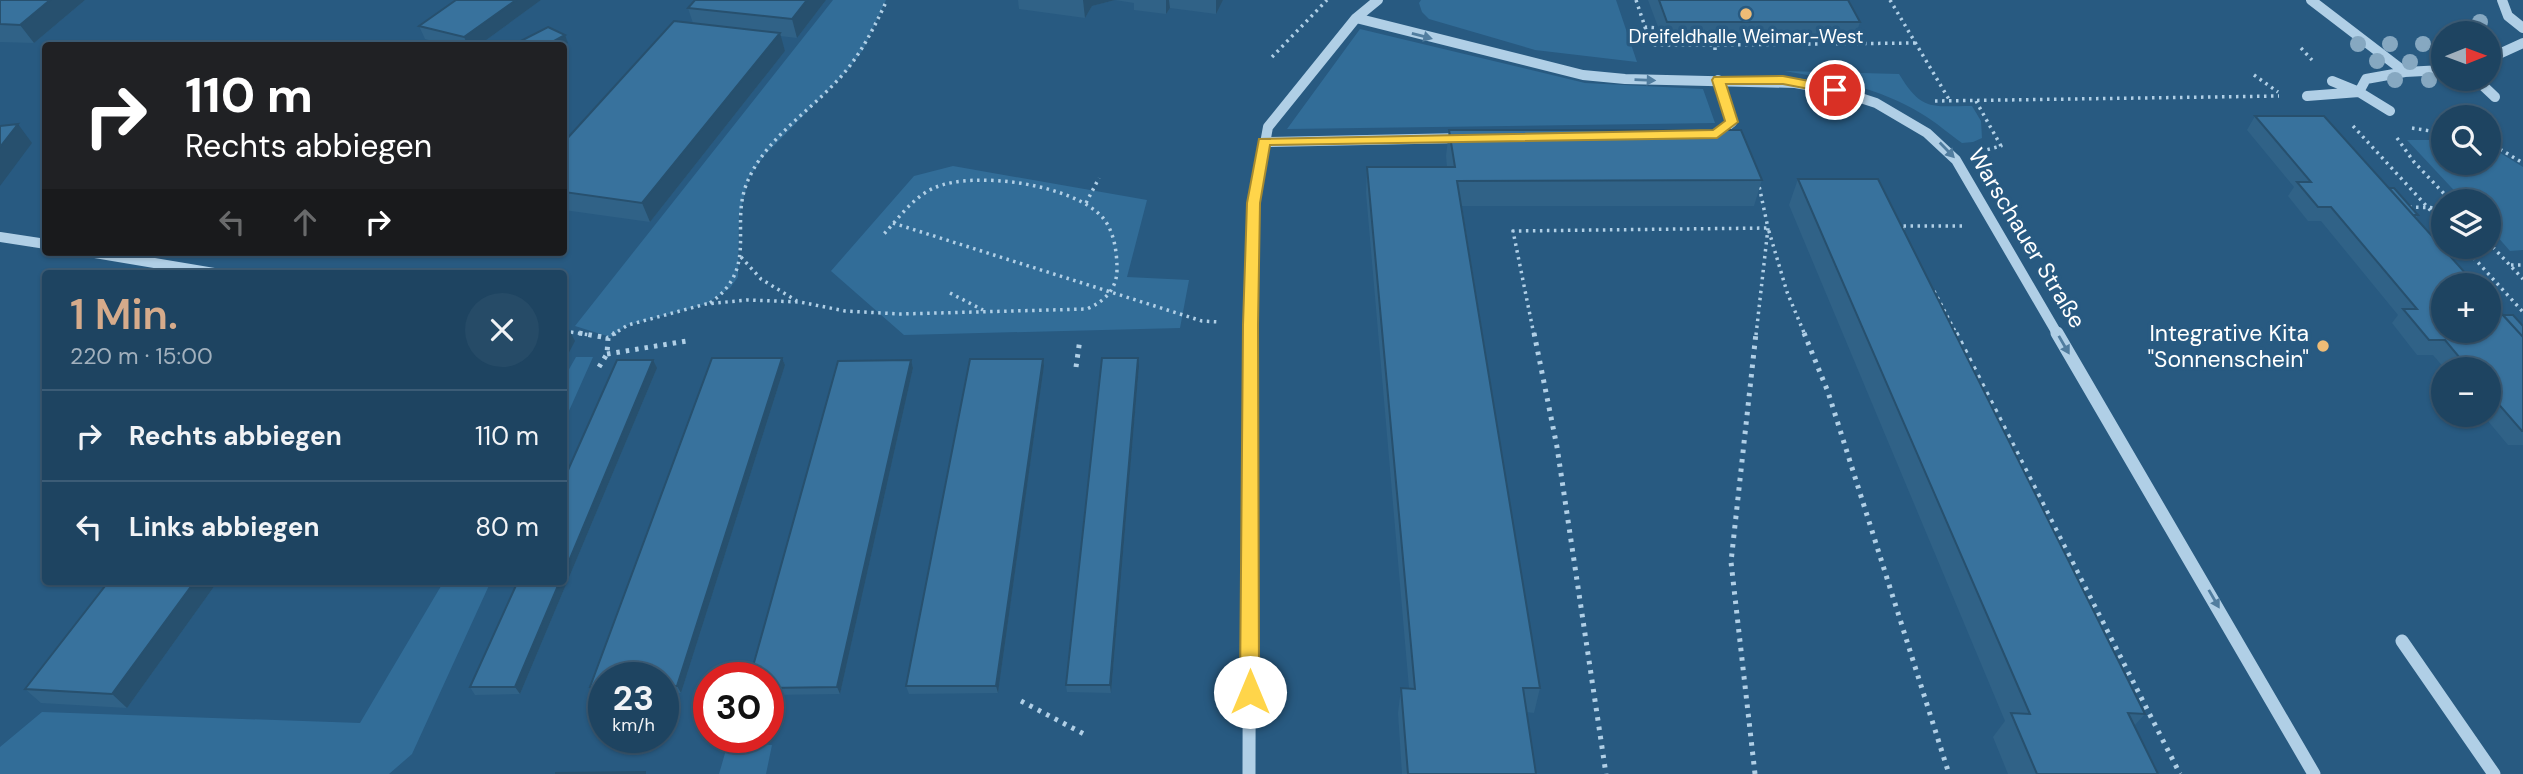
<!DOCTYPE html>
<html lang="de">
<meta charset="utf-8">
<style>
:root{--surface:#1e4461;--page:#264b67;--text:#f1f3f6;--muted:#a1b0bd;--line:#3c5c76;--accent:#d6ab8b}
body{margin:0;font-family:"DM Sans",sans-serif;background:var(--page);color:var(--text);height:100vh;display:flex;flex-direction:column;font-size:26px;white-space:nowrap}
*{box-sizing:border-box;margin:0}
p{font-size:23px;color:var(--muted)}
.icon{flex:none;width:38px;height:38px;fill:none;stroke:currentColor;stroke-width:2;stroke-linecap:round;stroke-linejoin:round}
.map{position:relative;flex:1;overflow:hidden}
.side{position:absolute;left:42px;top:270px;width:525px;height:315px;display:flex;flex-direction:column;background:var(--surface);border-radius:7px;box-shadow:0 2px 5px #0004,0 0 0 2px var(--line)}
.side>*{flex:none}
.banner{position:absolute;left:42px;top:42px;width:525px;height:214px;border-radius:7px;box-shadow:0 2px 5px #0004,0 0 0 2px var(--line);background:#202124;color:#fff;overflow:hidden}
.needle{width:46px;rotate:89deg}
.buttons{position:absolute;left:2431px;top:21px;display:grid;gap:14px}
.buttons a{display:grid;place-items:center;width:70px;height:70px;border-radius:50%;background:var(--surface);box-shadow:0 2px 5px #0004,0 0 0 2px var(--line);font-size:35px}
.speed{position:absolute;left:588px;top:662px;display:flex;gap:14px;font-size:35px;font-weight:700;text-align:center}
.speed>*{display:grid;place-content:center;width:91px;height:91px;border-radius:50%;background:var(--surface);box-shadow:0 2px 5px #0004,0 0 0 2px var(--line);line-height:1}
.speed small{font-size:18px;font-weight:400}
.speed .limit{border:10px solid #d22;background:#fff;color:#111}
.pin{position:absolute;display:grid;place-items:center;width:60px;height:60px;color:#fff;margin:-30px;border:4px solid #fff;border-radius:50%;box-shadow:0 2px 7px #0007}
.me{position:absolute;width:77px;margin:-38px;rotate:0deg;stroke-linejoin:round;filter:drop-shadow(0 0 5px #0008)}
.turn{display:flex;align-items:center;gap:24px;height:147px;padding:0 28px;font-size:32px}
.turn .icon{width:91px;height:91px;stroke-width:2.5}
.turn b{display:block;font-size:49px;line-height:60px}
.lanes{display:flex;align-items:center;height:66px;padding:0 28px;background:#0003;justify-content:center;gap:35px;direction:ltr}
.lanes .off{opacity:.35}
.round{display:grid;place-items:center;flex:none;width:74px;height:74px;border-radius:37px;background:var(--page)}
.overview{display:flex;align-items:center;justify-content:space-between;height:119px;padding:0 28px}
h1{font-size:42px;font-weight:600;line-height:52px;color:var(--accent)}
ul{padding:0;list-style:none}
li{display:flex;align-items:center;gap:21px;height:91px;padding:0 28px;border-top:2px solid var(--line)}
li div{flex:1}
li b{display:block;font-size:26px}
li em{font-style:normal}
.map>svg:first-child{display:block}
.green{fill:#326d98}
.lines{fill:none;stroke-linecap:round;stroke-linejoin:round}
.path-far1{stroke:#b0cfe6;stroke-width:3.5;stroke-dasharray:2.5 4.5;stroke-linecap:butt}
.path{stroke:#b0cfe6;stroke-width:5;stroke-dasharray:3.5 6;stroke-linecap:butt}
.minor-far1{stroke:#b0cfe6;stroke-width:10}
.minor{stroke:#b0cfe6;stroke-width:13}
.tree{fill:#86a8c1}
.wall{fill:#306287}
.shaded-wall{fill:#27506e}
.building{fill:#38729d;stroke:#27506e;stroke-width:2}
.oneway{fill:#517d9f}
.route{fill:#ffd54a;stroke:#a68a30;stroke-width:2}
.poi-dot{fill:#eebc76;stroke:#285a81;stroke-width:2.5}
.labels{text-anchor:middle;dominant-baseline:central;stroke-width:7;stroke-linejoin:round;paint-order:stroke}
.far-poi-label{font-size:19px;fill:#fff;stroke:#285a81}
.street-label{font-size:23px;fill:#fff;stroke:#285a81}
.poi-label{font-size:23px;fill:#fff;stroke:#285a81;text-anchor:end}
</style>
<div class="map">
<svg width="2523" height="774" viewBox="0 0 2523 774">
<rect width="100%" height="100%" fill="#285a81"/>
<!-- green -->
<path class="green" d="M833,0H886L863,50L847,71L764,156L749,177L739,216L738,277L730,288L706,304L628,325L610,337L575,326Z
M1421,0H1616L1637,62L1535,50L1429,19L1422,12L1419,3Z
M1360,29L1585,83L1703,89L1715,123L1287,129Z
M1784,71L1899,74C1922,112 1932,106 1972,106L1981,121L1982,138L1973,142L1962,143C1949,134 1936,122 1922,114C1880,88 1832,79 1784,71Z
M2407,140H2443V163H2488L2489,146L2523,167V250L2510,251L2489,227L2488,201H2464Z
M953,166L1147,200L1127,277L1189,280L1180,328L904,335L831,271L914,176Z
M576,357H593L564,422V378Z
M444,581H491L412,754L389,774H0V747L42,712L360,723Z
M728,743L772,745L766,774H719Z"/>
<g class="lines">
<!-- path-far1 -->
<path class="path-far1" d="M1636,0L1645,27L1658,28
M1890,0L1950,101
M1645,27L1652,45H1715
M2301,48L2312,60
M1715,50V45L1916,43
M1272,57L1327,0
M2254,75L2278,92
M1935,101L2279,96
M1976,101L2001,146L1986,150
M2353,126L2443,224
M2412,128L2443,133
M2397,138L2414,162L2451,201
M2488,142L2523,163
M1086,203L1099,178
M2409,207L2443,208
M893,223L1202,321L1220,322
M1903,230L1901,226H1962
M2488,242L2523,279
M2464,247L2523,312
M741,257L761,279L797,301
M2511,265H2523
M1934,291L1957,335
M950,293L983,310
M710,303C762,266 726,223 750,176C768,138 808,112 836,82C859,58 873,30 887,0
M564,331L590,335
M612,335L628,325L706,304L747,300L800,302L845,311L900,314L1087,309C1105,301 1117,289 1117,269C1117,252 1114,231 1103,218C1074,184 973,170 934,188C913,197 898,219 883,235
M1534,335L1513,231L1768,228L1787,292L1805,335
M1756,335L1768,228L1758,181"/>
<!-- path -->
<path class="path" d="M579,333L608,338
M1534,333L1557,447L1606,774
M1804,333L1828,392L1949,774
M1956,333L2180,774
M607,354L687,341
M599,367L607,354L608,338L615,333
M1076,367L1080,339
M1021,701L1084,734
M1755,774L1731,562L1756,333"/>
<!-- minor-far1 -->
<path class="minor-far1" d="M2311,0L2405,72
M2502,0L2508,16L2523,28
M1356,18L1583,75L1625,79L1795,83L1836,90L1876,103L1927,133L1956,160L2058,335
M2488,59L2523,43
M2476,79L2495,97
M2332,81L2359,92L2390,111
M2307,96L2359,92L2366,79L2405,72L2443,70
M1709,134H1717L1732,122L1718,80
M1264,142L1463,138
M0,237L46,244
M89,252L214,273
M1250,335L1254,203L1268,127L1356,18L1378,0"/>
<!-- minor -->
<path class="minor" d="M2057,333L2314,774
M2402,641L2494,774
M1249,774L1250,333"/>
</g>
<!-- trees -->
<g class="tree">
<circle cx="2480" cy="22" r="8"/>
<circle cx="2358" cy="44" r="8"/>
<circle cx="2390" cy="44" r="8"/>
<circle cx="2423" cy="44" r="8"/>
<circle cx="2377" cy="61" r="8"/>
<circle cx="2410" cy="62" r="8"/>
<circle cx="2395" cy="80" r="8"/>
<circle cx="2429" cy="80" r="8"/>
</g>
<!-- wall -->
<path class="wall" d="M0,0H85L34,43L0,42Z
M456,0H541L478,46H450L425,39L419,26Z
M826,0L797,38L780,36L785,51L650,222L564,210V142L693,23L688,8Z
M1018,0H1223L1216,14L1170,8L1166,14L1134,10V3L1115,0L1092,6L1085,18L1019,9Z
M1648,0H1848L1860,22L1854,40H1663Z
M2255,116L2389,188L2418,215L2416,218L2503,315L2523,326V445H2508L2483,415H2488V369H2445L2433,355H2417L2392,323L2398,315L2321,221H2308L2288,196L2294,187L2247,130Z
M1449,130L1762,180L1754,206H1462L1540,688L1534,713L1527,712L1536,774H1402L1398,713L1401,688H1409L1366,193L1367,167H1447L1446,156Z
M1798,179L2145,714L2134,726L2158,774H2008L1993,737L2005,721L1789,205Z
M782,358L785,365L681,693L663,694V677H604V694H595L590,687Z
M1043,359L1044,366L998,693L909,694L906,686Z
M911,360L913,368L840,694L768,695V677Z
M1139,366L1111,693L1067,692L1066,685Z
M657,368L520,694L475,695L470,687Z
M218,581L127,708L41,703L25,689Z"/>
<!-- shaded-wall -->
<path class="shaded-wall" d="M50,0H85L34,43L20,25Z
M516,0H541L478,46H468L464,37Z
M807,0H826L797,38L792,19Z
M1083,0H1115L1092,6L1085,18Z
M1166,0H1169L1170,8L1166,14Z
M1216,0H1223L1216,14Z
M780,33L785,51L650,222L642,203Z
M565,35L568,43L562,46H545Z
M18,124L32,143L0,186V147Z
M565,322L575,341L564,362V326Z
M782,358L785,365L681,693L677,686Z
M1138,358L1139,366L1111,693L1110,685Z
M1043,359L1044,366L998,693L996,686Z
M653,360L657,368L520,694L515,687L560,581H564V573Z
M911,360L913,368L840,694L837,687Z
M195,581H218L127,708L112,694Z"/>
<!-- building -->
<path class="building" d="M0,0H50L20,25L0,24Z
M456,0H516L464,37L419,26Z
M695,0H807L792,19L688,8Z
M1659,0H1848L1860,22H1667Z
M674,21L780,33L642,203L564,192V142Z
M548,27L565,35L545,46H511Z
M2255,116H2324L2476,285H2443V331H2488V299L2523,337V431H2522L2488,392V369H2469L2445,340H2429L2403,309H2417L2331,207H2318L2297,182H2311Z
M18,124L0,147V126Z
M1449,130H1741L1762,180L1457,181L1540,688H1523L1536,774H1408L1401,688L1415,689L1367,167H1455Z
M1798,179H1878L2145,714L2128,713L2158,774H2037L2011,713L2030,714Z
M2389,188H2394L2418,215H2413Z
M2503,315H2513L2523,326V337Z
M712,358H782L677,686H663V677H604V687H590Z
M1102,358H1138L1110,685H1066Z
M970,359H1043L996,686H906Z
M617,360H653L564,573V479Z
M911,360L837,687L768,688V677H750L838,361Z
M109,581H195L112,694L25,689Z
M518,581H560L515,687H470Z
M645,772V774H556V773Z"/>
<!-- one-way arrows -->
<defs><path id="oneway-solid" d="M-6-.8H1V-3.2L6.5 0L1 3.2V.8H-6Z" transform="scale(1.75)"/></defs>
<g class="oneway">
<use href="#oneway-solid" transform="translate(1422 36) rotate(15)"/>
<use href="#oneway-solid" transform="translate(1645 80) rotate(2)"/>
<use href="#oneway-solid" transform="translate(1947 150) rotate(46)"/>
<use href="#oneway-solid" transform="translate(2064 345) rotate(60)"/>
<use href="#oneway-solid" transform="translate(2214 599) rotate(60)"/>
</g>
<!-- route -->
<path class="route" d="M1783,76L1835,86L1842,90L1835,94L1783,84H1726L1738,122L1717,138L1270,145L1260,203L1258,325L1259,692L1256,698L1250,701L1243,698L1240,692L1243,325L1247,203L1259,139L1713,130L1725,121L1712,80L1714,77Z"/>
<!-- markers -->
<g class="poi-dot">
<circle cx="1746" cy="14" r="7"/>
<circle cx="2323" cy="346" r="7"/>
</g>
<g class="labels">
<!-- far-poi labels -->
<g class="far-poi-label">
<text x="1746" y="36">Dreifeldhalle Weimar-West</text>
</g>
<!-- street labels -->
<g class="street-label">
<text transform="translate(2027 238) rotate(59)">Warschauer Straße</text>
</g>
<!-- poi labels -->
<g class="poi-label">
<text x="2309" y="333">Integrative Kita<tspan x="2309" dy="26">"Sonnenschein"</tspan></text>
</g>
</g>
</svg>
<div class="buttons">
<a><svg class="needle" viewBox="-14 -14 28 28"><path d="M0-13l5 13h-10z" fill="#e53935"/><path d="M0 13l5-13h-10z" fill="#a1b0bd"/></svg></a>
<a><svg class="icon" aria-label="search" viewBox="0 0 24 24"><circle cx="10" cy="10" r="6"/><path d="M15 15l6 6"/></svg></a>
<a><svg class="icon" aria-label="layers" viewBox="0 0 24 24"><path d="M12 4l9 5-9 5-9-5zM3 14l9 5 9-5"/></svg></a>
<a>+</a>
<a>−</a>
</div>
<div class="speed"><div>23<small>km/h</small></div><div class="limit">30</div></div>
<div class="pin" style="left:1835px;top:90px;background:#d93025"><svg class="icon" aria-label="arrive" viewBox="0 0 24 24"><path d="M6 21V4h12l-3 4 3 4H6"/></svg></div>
<svg class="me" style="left:1250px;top:692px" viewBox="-20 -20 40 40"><circle r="19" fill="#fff"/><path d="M0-13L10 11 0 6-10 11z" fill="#ffd54a"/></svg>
<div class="banner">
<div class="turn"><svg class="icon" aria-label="right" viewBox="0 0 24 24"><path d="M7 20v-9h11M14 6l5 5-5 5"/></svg><div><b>110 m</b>Rechts abbiegen</div></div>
<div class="lanes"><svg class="icon off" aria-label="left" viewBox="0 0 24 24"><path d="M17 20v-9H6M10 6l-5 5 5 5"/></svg><svg class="icon off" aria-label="ahead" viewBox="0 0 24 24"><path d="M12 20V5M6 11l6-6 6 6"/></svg><svg class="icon" aria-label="right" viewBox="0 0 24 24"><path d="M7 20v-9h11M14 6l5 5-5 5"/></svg></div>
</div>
<section class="side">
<div class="overview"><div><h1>1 Min.</h1><p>220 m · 15:00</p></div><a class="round"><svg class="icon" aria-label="close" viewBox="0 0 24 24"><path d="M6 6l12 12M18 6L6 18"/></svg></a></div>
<ul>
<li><svg class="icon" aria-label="right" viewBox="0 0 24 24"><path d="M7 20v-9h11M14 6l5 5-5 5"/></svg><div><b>Rechts abbiegen</b></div><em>110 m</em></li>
<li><svg class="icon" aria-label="left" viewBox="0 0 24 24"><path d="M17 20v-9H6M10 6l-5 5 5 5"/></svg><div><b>Links abbiegen</b></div><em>80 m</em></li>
</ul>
</section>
</div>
